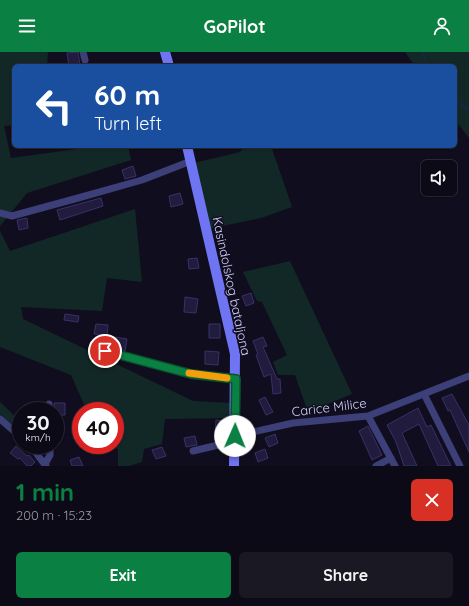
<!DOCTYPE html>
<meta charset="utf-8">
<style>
:root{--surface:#0c0a16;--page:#1a1823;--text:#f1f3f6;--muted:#9a9aa1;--line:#2c2b35;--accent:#0b8043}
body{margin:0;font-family:Quicksand,sans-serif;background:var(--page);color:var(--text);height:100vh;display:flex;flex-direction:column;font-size:15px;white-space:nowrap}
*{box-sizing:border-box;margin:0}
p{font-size:13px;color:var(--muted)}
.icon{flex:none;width:22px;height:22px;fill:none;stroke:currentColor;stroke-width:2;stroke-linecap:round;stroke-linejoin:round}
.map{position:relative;height:414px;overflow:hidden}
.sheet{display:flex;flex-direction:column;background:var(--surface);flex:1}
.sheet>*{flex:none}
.top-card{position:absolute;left:12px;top:12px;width:445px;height:84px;border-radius:6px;box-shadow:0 1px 3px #0004,0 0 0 1px var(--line);background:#1a4fa0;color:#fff;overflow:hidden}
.buttons{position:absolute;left:421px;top:108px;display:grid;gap:8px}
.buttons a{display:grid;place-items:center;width:36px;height:36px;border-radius:6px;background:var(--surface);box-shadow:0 1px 3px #0004,0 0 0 1px var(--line);font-size:20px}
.speed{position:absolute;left:12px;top:350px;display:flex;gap:8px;font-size:20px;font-weight:700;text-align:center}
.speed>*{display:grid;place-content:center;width:52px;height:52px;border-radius:50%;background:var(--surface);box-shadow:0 1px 3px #0004,0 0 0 1px var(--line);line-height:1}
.speed small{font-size:10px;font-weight:400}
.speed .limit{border:6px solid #d22;background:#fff;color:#111}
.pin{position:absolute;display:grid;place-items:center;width:34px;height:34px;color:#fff;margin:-17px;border:2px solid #fff;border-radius:50%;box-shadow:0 1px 4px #0007}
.me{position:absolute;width:44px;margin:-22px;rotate:1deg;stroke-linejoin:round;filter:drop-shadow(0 0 3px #0008)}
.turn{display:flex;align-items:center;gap:14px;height:84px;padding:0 16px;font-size:18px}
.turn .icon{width:52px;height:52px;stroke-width:2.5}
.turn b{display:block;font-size:28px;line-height:34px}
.round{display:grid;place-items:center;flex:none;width:42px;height:42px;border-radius:6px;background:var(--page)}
.summary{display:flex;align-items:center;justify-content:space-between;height:68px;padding:0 16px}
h1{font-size:24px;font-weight:700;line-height:30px;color:var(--accent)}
.cta{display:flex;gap:8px;margin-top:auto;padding:8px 16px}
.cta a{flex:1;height:46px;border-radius:6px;background:var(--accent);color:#fff;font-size:16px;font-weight:700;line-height:46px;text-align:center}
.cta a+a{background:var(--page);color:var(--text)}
header{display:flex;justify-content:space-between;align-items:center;height:52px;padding:0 16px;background:var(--accent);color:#fff;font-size:18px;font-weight:700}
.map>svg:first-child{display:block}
.green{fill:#122826}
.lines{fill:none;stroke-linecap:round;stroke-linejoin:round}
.stream{stroke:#122944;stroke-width:2}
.building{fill:#211c3e;stroke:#383068}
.street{stroke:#3d3f79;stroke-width:7}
.secondary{stroke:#6f74f2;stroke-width:10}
.route-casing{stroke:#07532c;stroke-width:10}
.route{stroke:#0b8043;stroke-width:7}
.slow{stroke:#f59e0b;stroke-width:7}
.labels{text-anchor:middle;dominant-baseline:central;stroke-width:3;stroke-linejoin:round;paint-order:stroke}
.street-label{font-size:13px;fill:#d2d0fb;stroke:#100e1e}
</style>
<header><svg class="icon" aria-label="menu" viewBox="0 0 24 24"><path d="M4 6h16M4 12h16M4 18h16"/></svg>GoPilot<svg class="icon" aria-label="person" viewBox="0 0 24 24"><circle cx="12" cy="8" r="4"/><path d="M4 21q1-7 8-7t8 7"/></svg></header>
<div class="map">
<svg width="469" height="414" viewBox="0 0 469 414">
<rect width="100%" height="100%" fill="#100e1e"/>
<!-- green -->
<path class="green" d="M0,0H48L47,14H14V73L4,74L11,106L99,94H128L131,108L27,141L0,174Z
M405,0H469V86L455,68V14H415Z
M246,94H271L292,155L261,166L209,177L194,111L240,100Z
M135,157L142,230L107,226L102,259L21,255L23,267L193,349L230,351L229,366L165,367L162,392L144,397L142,410L129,414H118V397L103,393H115V359H87L71,323L0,295V179L10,199Z
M290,209L352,342L308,360L295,323H278L273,310L287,303L262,250L257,249L243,220Z
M0,350L21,370V380L0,362Z"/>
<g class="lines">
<!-- stream -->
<path class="stream" d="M422,0L428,14
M455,50L469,57"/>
</g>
<!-- building -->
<path class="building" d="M78,0L80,14H69L67,1Z
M133,114L136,124L125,127L122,118Z
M180,141L183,152L171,155L169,144Z
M101,146L103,154L60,168L57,158Z
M27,166L28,176L19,178L17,168Z
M197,206L199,216L189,217L188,207Z
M251,241L254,251L246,254L242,244Z
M185,245L198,247L196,261L184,260Z
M65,262L79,264L78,270L64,268Z
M96,272L108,273L107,284L94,282Z
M209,272H220V286H209Z
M114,285L127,287L125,299L113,296Z
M263,285L267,294L263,295L277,327H280L281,341L273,342L271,322L264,325L256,303L258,302L253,289Z
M205,299L219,300L218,313L205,312Z
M452,342L469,373V400L450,358L448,359L442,346Z
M265,345L273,360L266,363L259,348Z
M54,351H65V363H55Z
M418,356L427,375L431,373L451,414H438L419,372L402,381L417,414H404L396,390L387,373Z
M216,368L226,369L225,381L215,380Z
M368,374L382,403L372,408L359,379Z
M275,382L278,391L269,395L265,386Z
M195,384L197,393L186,395L184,386Z
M16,394L27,404L29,403L35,410L31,414H27L20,406L18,407L10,401Z
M162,395L166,404L156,407L152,398Z
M265,397L268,406L258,410L255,401Z
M79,405L83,414H72L70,408Z"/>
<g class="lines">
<!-- street -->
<path class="street" d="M83,0L85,8
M0,161L12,164L78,146L142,128L191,109
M105,299L191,322L236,327
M424,342L460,414
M49,352V359
M368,364L395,414
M0,367L21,385
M235,384L293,371L368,364L469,324
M30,393L46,414
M193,399L235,389
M45,412L50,403V393
M376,414L391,406"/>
<!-- secondary -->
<path class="secondary" d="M165,0L169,14
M187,94L235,302L234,414"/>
</g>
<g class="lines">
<!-- route casing -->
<g class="route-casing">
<path id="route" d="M105,299L191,322L236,327L235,384"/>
</g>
<!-- route -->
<use href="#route" class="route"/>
<!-- slow -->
<path class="slow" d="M189,321L227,326"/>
</g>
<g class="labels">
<!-- street labels -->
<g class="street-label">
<text transform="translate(232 234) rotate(78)">Kasindolskog bataljona</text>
<text transform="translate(329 355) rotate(-7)">Carice Milice</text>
</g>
</g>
</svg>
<div class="buttons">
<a><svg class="icon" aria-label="sound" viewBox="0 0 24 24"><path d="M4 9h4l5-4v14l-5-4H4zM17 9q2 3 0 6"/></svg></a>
</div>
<div class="speed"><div>30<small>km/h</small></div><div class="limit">40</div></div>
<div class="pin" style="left:105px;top:299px;background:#d93025"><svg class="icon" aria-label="arrive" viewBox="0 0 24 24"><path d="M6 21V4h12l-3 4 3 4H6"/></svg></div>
<svg class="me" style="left:235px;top:384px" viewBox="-20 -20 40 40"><circle r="19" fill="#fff"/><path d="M0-13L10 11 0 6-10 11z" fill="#0b8043"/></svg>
<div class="top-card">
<div class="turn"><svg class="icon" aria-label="left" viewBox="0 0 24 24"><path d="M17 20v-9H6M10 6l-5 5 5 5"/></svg><div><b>60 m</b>Turn left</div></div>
</div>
</div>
<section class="sheet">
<div class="summary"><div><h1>1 min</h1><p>200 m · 15:23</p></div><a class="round" style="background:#d93025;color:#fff"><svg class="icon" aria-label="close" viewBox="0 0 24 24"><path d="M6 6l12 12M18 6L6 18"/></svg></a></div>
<div class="cta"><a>Exit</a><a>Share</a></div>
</section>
